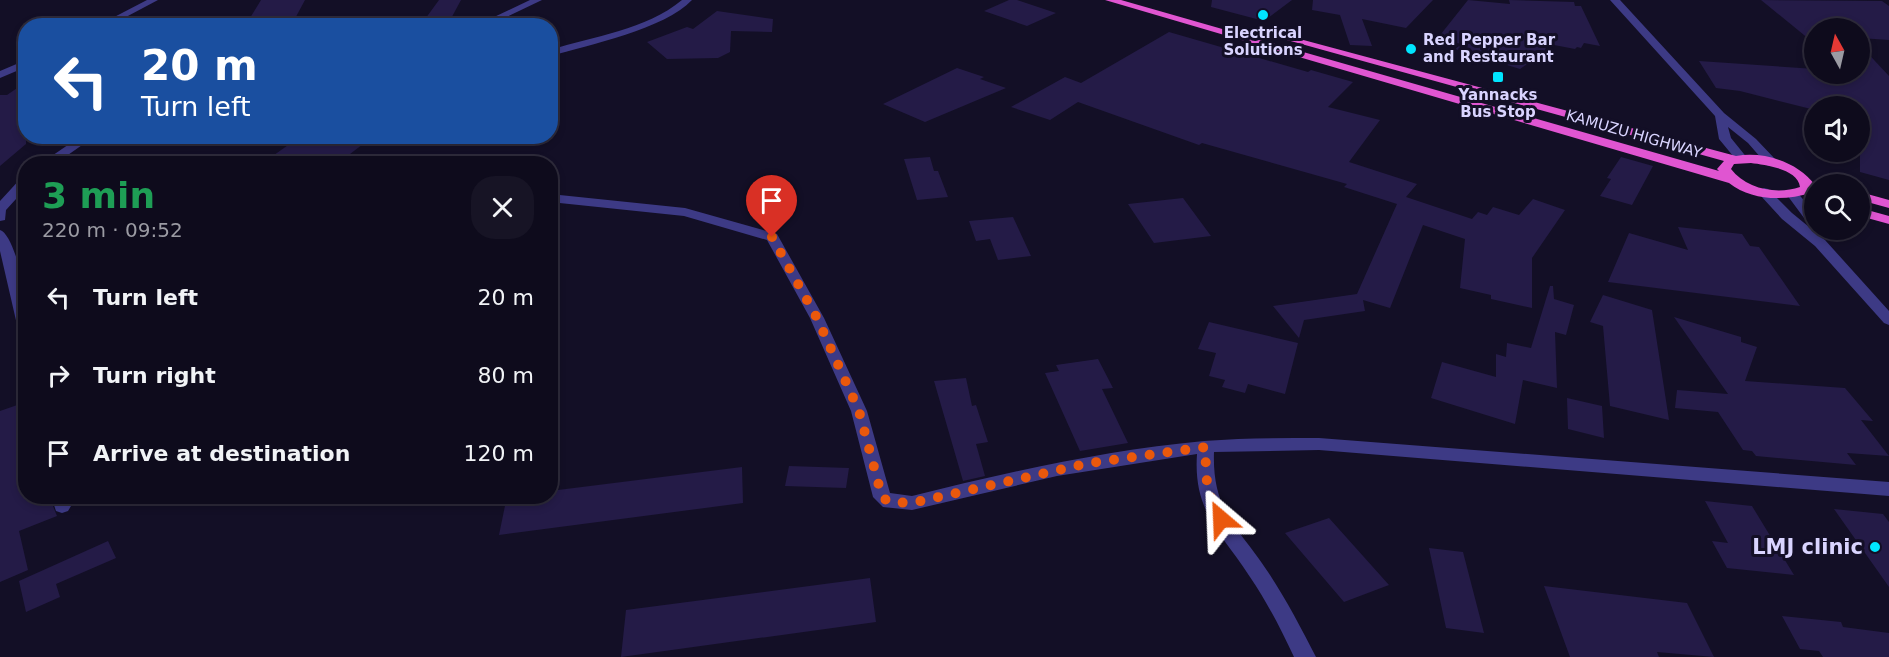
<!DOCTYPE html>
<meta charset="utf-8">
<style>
:root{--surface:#0e0b1c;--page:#171425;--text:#f1f3f6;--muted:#9b9ba3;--line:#2e2b3b}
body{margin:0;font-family:"DejaVu Sans",sans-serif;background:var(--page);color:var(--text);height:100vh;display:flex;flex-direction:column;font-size:22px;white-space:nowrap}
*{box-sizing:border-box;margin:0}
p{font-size:20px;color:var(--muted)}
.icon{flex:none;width:33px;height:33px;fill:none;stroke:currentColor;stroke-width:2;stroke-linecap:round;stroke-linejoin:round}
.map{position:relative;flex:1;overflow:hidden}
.panel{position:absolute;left:18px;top:156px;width:540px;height:348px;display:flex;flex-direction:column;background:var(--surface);border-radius:24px;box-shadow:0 3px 9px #0003,0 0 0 2px var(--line)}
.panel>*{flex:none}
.banner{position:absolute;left:18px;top:18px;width:540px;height:126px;border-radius:24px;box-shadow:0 3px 9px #0003,0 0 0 2px var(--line);background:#1a4fa0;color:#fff;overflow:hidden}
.needle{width:39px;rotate:352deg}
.buttons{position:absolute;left:1804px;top:18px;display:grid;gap:12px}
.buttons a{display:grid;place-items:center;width:66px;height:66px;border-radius:50%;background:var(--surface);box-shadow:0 3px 9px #0003,0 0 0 2px var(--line);font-size:30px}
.pin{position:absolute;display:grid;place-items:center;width:51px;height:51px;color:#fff;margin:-62px -26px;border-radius:50% 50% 50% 0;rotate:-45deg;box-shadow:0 0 6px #0007}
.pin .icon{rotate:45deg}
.me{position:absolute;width:66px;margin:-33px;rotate:334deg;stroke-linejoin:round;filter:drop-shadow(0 0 4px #0008)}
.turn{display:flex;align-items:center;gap:21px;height:126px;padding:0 24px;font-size:27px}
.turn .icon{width:78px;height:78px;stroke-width:2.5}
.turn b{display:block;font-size:42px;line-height:51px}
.round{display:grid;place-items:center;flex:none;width:63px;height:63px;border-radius:24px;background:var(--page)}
.overview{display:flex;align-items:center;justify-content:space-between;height:102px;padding:0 24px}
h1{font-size:36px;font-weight:700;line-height:45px;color:#1e9e55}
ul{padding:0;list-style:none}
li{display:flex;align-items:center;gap:18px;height:78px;padding:0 24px}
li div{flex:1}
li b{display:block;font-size:22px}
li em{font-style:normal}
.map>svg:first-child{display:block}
.building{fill:#241b47}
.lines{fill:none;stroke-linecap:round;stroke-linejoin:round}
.minor{fill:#3d3a85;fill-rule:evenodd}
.trunk{fill:#e055d1;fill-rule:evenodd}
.route{stroke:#ea580c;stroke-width:10;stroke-dasharray:0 18}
.poi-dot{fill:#00e5ff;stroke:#130f26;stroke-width:2}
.labels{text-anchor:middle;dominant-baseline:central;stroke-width:6;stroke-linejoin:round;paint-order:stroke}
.far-poi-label{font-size:15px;font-weight:bold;fill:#d9d4ff;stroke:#130f26}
.far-street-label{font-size:15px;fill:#d9d4ff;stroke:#130f26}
.near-poi-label{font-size:21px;font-weight:bold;fill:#d9d4ff;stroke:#130f26;text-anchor:end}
</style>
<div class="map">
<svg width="1889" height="657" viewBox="0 0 1889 657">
<rect width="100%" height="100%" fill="#130f26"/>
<!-- building -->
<path class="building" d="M261,0H305L291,26H245Z
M439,0H461L447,26H420Z
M1009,0H1017L1056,13L1027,26L984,11Z
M1212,0H1292L1264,21L1211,7Z
M1313,0H1433L1406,28L1362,19L1372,46L1350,45L1340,15L1312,10Z
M1468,0L1510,4L1509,0L1574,2L1575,6H1581L1600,46L1584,43L1581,48L1577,47L1575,49L1554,45L1520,69L1455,49L1462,44L1437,39Z
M1761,0L1882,1L1889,6V40L1860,38V28H1815V44Z
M717,11L773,19L772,32L731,31L730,52L718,58L667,59L647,42L687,27L693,29Z
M1169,32L1308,72L1311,70L1353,82L1328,107L1380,120L1349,162L1417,184L1406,197L1472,219L1478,212L1487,215L1493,207L1519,215L1533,199L1565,210L1532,258V308L1491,299V295L1460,288L1465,239L1423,225L1390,308L1363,300L1365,311L1304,320L1299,338L1273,306L1357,294L1397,204L1344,187L1347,184L1202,143L1199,145L1078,102L1050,120L1011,107L1065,77L1081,83Z
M1860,45L1889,76V180L1860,172V106H1815V110L1740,91L1716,88L1699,61L1815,69V74H1860Z
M957,68L984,77L980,79L1006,88L925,122L883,104Z
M26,82V144L0,166V95H7Z
M317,136L367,141L337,164H305L267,160L291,143L306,144Z
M930,157L934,171H938L948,197L917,200L904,159Z
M1621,157L1653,166L1632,205L1600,196L1611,179L1607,178Z
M1183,198L1211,236L1154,243L1128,204Z
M1013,217L1031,256L998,260L990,239L976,241L969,221Z
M1678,227L1742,234L1750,246L1759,247L1800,306L1608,282L1629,233L1688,250Z
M1550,286H1553L1554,299L1574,305L1566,335L1555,332L1557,388L1523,380L1515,424L1431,398L1442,362L1496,377V354L1506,357L1507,343L1531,348Z
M1603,295L1652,310L1669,420L1610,406L1603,326L1590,322Z
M1674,317L1741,337V342L1757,347L1745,381L1845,388L1873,421L1861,420L1889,456L1847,453L1856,465L1756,456L1752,451L1743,450L1718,412L1675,408L1677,390L1728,394Z
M1209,322L1298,343L1285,394L1248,384L1245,393L1222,387L1225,380L1209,376L1216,353L1198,349Z
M1098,359L1113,388L1102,389L1128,443L1080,451L1045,373L1059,371L1056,365Z
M966,378L972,406L976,405L988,442L976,444L985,476L963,481L934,381Z
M1567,398L1602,406L1604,438L1568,429Z
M26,402V496H49L57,516L19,531L28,570L0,582V411Z
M789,466L849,468L846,488L785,486Z
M742,467L743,503L499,535L507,496H550V491Z
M1705,501L1752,506L1794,575L1727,568L1712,541L1728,543Z
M1834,509L1883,514L1889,522V587Z
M1329,518L1389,585L1344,602L1285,533Z
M108,541L116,558L56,584L60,597L26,612L19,581Z
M1429,548L1463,552L1484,633L1446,628Z
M870,578L876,622L621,657L626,610Z
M1544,586L1687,603L1714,657L1657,652L1659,657H1570Z
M1782,616L1841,622L1843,627L1889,633V657H1823L1819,651L1800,649Z"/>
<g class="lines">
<!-- minor -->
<path class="minor" d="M147,0H158L109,26H97Z
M530,0H542L488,26H475Z
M682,0H692C665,29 589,45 550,56V50C594,36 646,30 682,0Z
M1610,0H1620L1724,113L1756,139L1776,160V166H1768L1748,143L1728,127L1731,138L1748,159L1742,163L1738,162L1719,139L1715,116Z
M26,60V67L0,78V71Z
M81,136H95L55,164H40Z
M26,176V188L6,210L5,220L0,221V201L22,177Z
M1764,188L1768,189L1792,213L1825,240L1889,311V325L1884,323L1815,246L1782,219L1760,195L1758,192Z
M1793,191L1797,192L1815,214V227L1810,226L1787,195Z
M550,194L685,208L777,234L824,318L867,411L890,493L912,496C1008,472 1106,450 1204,441C1242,438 1281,438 1319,438L1889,482V496L1319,450L1214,452C1212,512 1238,526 1268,572C1286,599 1301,628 1316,657H1294C1281,629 1267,602 1250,577C1221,532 1193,512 1197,454L1057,476L912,510L883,507L873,497L851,411L810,318L767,240L684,216L550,202Z
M0,230C12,233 24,282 26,295C27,307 26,321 26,333L18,329L0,251Z
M51,496H69L71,506L68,511L62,513L56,511Z"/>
<!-- trunk -->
<path class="trunk" d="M1105,0H1121L1719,171L1717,169L1724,161L1287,40L1288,38H1296L1736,156C1764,151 1798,162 1815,185L1811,193C1784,201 1752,201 1729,183ZM1751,163C1766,165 1798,169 1800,187C1777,195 1746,189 1731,169L1734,164Z
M1860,192L1889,200V208L1860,200Z
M1860,208L1889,216V224L1860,216Z"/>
</g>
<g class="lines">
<!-- route -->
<path class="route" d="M772,237L817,318L859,411L882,497L889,502L912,503L1090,463L1206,447C1205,479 1206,491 1221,519"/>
</g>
<!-- markers -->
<g class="poi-dot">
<circle cx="1263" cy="15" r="6"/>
<circle cx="1411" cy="49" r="6"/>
<rect x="1492" y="71" width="12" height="12" rx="3"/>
<circle cx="1875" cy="547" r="6"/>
</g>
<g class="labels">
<!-- far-poi labels -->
<g class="far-poi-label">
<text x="1263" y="33">Electrical<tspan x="1263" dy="17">Solutions</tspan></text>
<text x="1423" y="40" text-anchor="start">Red Pepper Bar<tspan x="1423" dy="17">and Restaurant</tspan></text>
<text x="1498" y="95">Yannacks<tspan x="1498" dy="17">Bus Stop</tspan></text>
</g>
<!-- far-street labels -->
<g class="far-street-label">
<text transform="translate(1634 134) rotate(16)">KAMUZU HIGHWAY</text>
</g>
<!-- near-poi labels -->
<g class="near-poi-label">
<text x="1863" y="547">LMJ clinic</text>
</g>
</g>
</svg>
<div class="buttons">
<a><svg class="needle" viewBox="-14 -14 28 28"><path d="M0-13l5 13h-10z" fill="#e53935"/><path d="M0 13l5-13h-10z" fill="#9b9ba3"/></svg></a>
<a><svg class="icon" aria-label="sound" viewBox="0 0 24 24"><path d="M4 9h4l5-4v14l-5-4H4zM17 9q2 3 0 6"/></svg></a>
<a><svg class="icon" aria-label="search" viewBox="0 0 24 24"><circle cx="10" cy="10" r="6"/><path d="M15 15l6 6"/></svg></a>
</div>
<div class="pin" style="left:772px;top:237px;background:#d93025"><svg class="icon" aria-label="arrive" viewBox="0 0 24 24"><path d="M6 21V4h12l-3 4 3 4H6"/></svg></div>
<svg class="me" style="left:1221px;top:519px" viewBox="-20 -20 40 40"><path d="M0-17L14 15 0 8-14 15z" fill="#ea580c" stroke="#fff" stroke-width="4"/></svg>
<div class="banner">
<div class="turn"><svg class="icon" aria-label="left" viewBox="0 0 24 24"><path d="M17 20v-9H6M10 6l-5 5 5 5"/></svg><div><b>20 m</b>Turn left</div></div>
</div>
<section class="panel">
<div class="overview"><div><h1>3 min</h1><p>220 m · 09:52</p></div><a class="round"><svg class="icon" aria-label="close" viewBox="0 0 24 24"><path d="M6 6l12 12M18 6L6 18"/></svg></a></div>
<ul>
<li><svg class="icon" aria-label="left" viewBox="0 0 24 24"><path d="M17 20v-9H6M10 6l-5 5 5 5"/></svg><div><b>Turn left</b></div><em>20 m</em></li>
<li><svg class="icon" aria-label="right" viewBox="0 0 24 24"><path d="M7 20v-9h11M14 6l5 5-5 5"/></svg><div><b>Turn right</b></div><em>80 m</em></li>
<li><svg class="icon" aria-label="arrive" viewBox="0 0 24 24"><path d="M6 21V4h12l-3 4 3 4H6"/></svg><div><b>Arrive at destination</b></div><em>120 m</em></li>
</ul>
</section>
</div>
